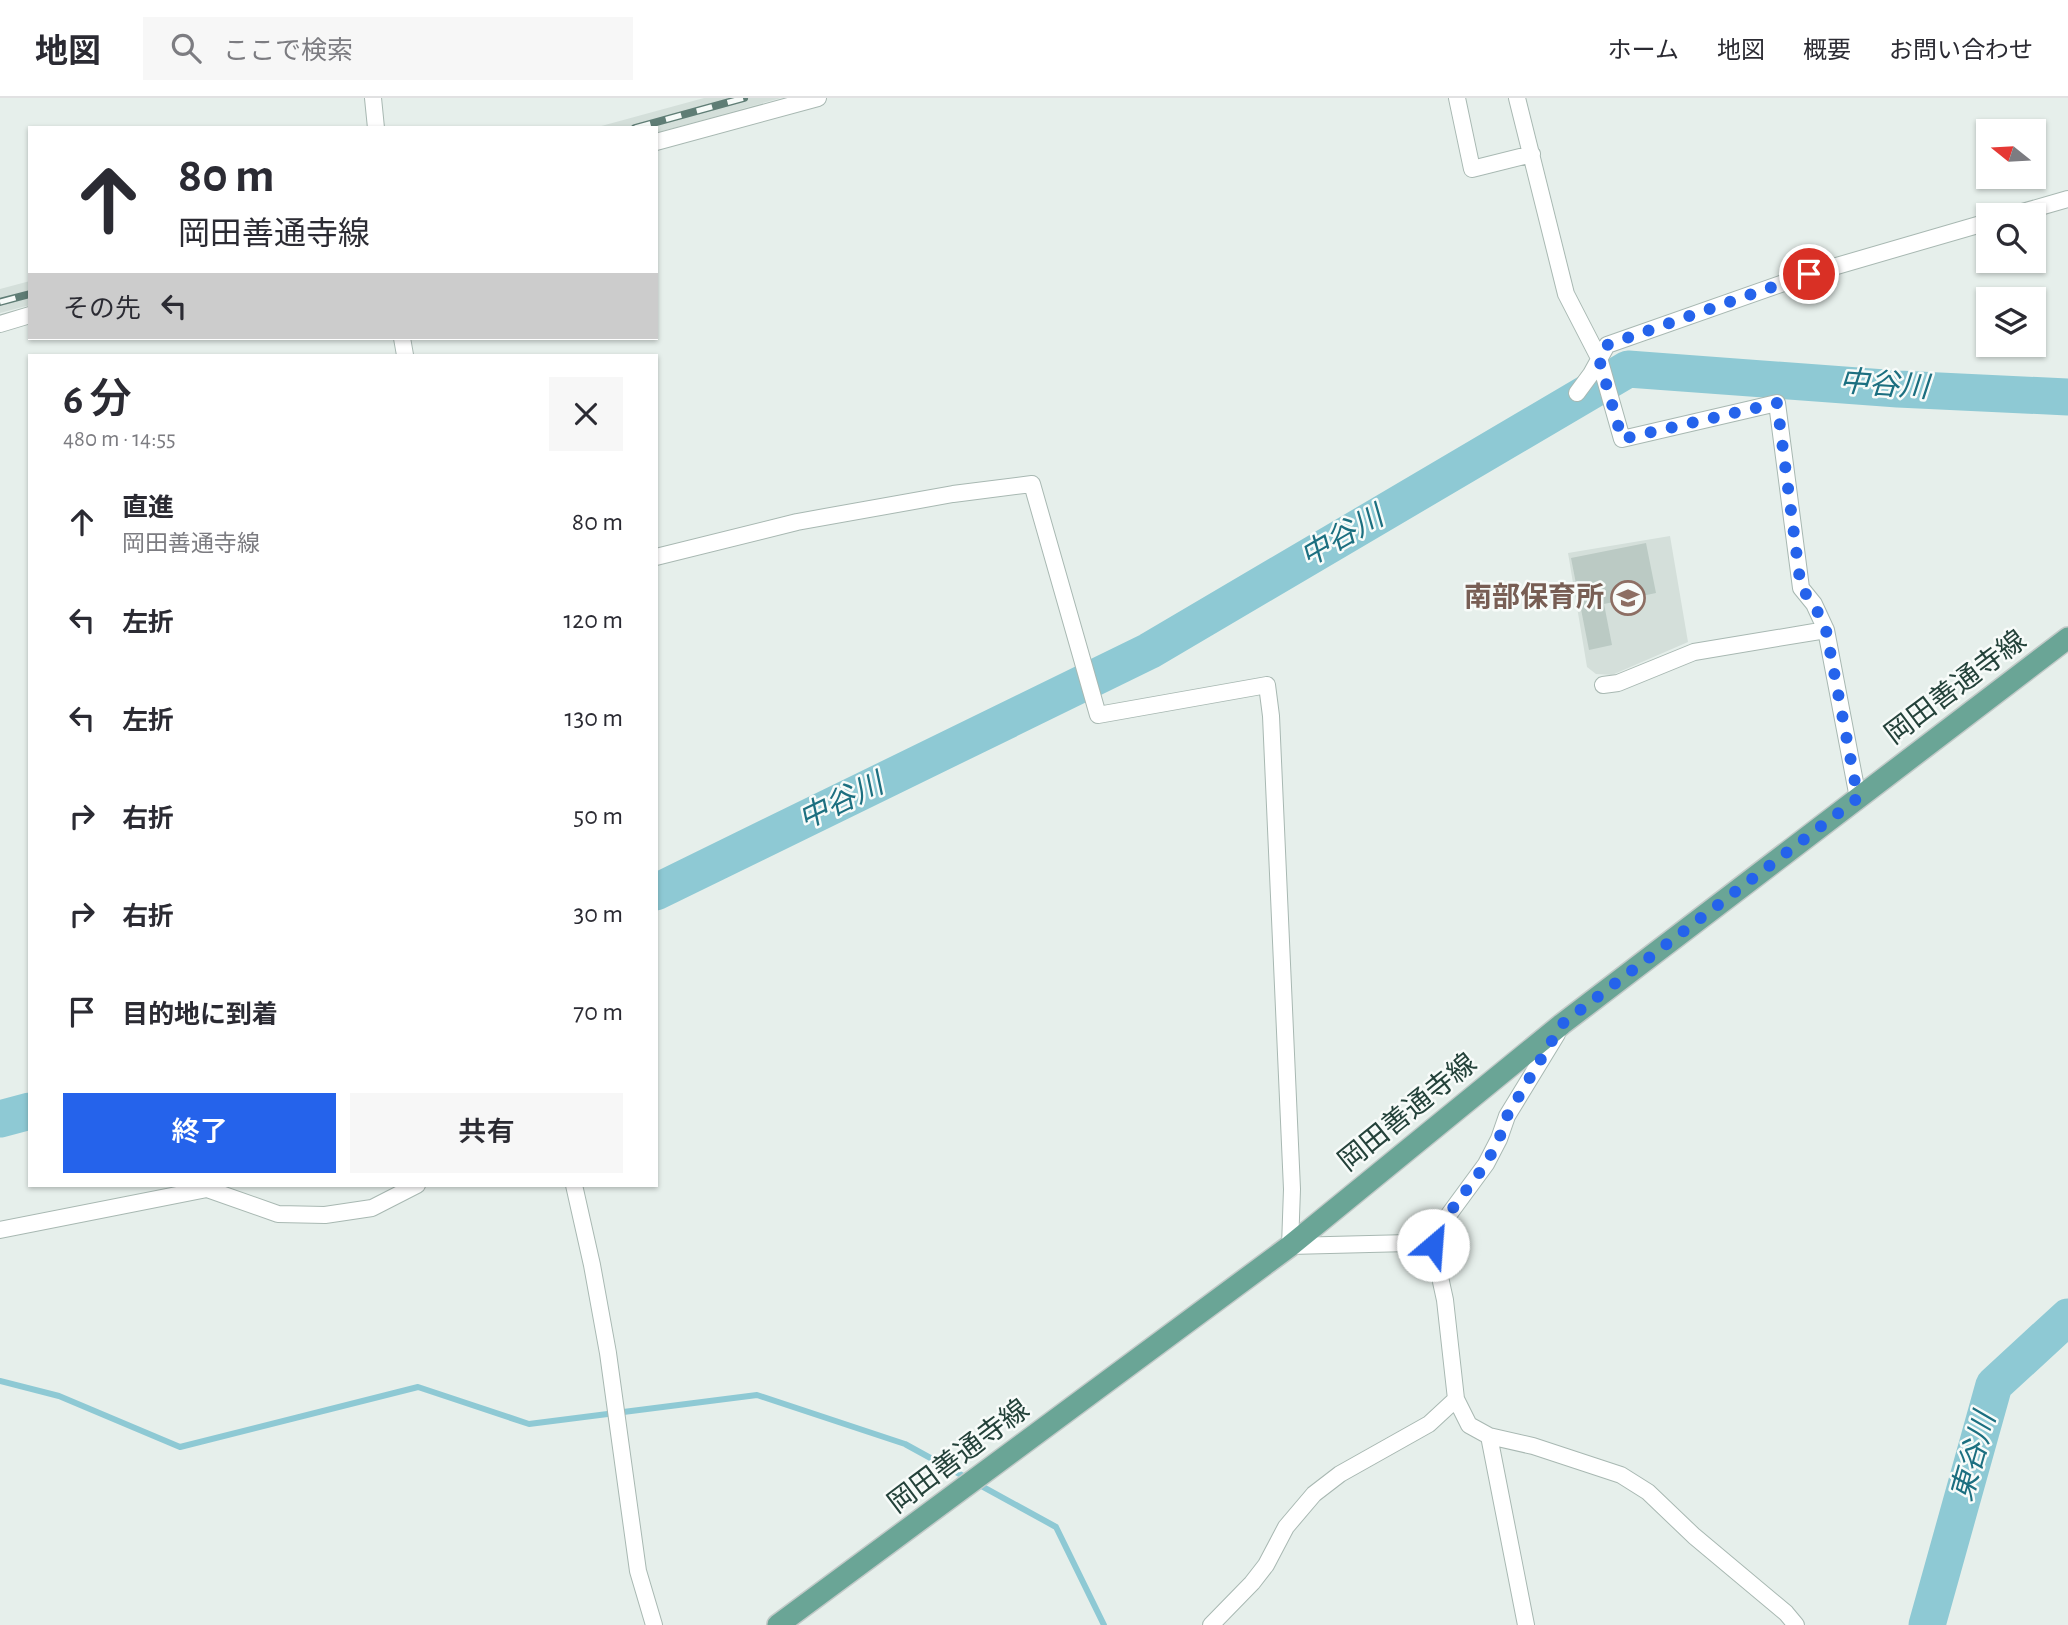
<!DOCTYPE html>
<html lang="ja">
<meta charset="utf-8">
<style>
:root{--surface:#fff;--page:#f7f7f7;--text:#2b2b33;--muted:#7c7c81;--line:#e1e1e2;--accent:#2563eb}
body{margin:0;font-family:"Alegreya Sans","Noto Sans JP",sans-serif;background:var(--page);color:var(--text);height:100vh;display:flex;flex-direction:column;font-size:26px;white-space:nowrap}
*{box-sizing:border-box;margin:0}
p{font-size:23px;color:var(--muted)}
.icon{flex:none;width:38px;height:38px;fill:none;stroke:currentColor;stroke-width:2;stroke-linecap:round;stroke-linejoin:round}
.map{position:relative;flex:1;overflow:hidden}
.details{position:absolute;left:28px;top:256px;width:630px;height:833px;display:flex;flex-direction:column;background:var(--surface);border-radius:0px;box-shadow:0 2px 5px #0004}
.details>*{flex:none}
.guide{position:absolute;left:28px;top:28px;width:630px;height:214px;border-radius:0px;box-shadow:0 2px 5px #0004;background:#fff;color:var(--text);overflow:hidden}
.needle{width:46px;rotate:288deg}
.buttons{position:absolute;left:1976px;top:21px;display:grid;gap:14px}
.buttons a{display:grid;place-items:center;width:70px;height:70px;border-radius:0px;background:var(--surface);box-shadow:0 2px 5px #0004;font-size:35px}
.pin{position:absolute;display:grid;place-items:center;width:60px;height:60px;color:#fff;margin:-30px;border:4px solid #fff;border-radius:50%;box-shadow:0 2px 7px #0007}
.me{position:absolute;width:77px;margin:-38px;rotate:27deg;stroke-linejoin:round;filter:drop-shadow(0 0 5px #0008)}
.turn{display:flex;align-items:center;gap:24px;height:147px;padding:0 35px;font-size:32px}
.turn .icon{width:91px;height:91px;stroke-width:2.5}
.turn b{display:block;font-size:49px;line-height:60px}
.then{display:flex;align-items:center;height:66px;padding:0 35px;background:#0003;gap:14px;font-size:26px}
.round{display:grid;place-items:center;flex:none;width:74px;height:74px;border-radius:0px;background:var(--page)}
.overview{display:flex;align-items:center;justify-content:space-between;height:119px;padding:0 35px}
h1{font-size:42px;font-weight:600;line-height:52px}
.button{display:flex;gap:14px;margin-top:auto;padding:14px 35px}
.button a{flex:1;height:80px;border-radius:0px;background:var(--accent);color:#fff;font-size:28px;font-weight:600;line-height:80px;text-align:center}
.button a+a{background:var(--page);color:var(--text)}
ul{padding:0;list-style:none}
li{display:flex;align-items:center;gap:21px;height:98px;padding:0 35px}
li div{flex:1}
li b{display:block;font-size:26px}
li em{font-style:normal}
header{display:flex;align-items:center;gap:42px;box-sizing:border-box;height:98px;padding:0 35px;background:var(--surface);border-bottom:2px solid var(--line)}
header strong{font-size:33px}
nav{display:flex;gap:38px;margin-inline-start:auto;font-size:24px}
.search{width:490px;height:63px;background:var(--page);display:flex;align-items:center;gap:18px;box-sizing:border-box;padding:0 24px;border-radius:0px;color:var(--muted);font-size:26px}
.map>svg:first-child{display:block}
.built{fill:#d4dfda}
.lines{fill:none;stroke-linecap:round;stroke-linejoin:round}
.stream{stroke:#8ec9d4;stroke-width:6}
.river{stroke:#8ec9d4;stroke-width:37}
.building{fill:#bbcac4}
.street-casing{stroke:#a8b8b2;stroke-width:18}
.primary-casing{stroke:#c2cac8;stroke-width:24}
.street{stroke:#fff;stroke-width:16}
.primary{stroke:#6aa596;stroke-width:21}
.rail-casing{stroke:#5f7d75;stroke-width:8}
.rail{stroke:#f7fbf9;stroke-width:5;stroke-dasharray:16;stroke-linecap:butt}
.route{stroke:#2563eb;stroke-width:12;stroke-dasharray:0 21.6}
.labels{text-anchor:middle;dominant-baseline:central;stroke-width:5;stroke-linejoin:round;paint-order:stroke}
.education-label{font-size:28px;font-weight:bold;fill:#785e54;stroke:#f7fbf9;text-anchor:end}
.street-label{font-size:28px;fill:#24423a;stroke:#f7fbf9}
.water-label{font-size:30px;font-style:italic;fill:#1c6f80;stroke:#f7fbf9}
</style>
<header>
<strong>地図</strong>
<div class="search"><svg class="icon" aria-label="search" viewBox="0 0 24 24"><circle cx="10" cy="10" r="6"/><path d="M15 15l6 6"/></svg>ここで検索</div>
<nav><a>ホーム</a><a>地図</a><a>概要</a><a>お問い合わせ</a></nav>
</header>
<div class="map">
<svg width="2068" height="1527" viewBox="0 0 2068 1527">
<rect width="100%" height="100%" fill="#e6efeb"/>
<!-- built -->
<path class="built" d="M704,0H781L656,35V30H594Z
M30,183V207L0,215V191Z
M1670,438L1688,544L1612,577L1596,576L1587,569L1568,455Z"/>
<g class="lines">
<!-- stream -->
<path class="stream" d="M0,1283L59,1298L180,1349L418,1289L529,1326L757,1297L905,1346L1056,1429L1104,1527"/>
<!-- river -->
<path class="river" d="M656,794L1149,553L1628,271L1898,291L2068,299
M0,1021L30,1013
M1927,1527L1994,1287L2068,1219"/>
</g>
<!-- building -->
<path class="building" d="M1646,445L1656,495L1604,506L1612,547L1589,552L1571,460Z"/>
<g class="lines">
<!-- street casing -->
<g class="street-casing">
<path id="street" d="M373,0L376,30
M1457,0L1472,71L1532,56
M1517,0L1566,196L1599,260L1622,341L1777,305L1801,490L1814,506L1826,532L1858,700
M656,44L818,0
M2012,117L2068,101
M0,226L30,217
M402,240L405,257
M1577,295L1591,276L1607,247L1809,176L1988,124
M656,459L797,424L953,396L1032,386L1098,617L1267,587L1271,618L1292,1091L1290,1148L1409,1145L1433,1147
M1603,587L1618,585L1694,554L1826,532
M1557,936L1507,1018L1499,1041L1486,1066L1439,1130L1433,1147L1445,1202L1456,1301L1469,1327L1489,1338L1533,1348L1621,1377L1648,1394L1694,1438L1786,1515L1796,1527
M574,1087L592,1167L608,1255L638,1473L654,1527
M0,1132L207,1091L278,1116L325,1117L372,1110L417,1087
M1489,1338L1526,1527
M1211,1527L1252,1485L1266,1467L1286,1429L1314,1396L1340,1376L1429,1326L1456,1301"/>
</g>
<!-- primary casing -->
<g class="primary-casing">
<path id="primary" d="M778,1527L1290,1148L1562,926L2068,540"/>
</g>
<!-- street -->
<use href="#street" class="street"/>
<!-- primary -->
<use href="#primary" class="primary"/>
<!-- rail casing -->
<g class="rail-casing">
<path id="rail" d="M635,30L744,0
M0,204L30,196"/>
</g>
<!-- rail -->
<use href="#rail" class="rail"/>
</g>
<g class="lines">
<!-- route -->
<path class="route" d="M1433,1147L1438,1130L1486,1066L1499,1041L1507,1018L1562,926L1858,700L1826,532L1814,506L1801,490L1777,305L1622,341L1599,261L1607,247L1809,176"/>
</g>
<!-- icons -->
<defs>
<g id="school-ring" transform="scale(1.75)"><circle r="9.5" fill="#f7fbf9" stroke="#8d6e63" stroke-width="1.5"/><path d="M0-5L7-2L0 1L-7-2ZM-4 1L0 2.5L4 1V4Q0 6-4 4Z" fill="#8d6e63"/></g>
</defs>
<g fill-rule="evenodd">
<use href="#school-ring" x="1628" y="500"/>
</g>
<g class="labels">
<!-- education labels -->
<g class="education-label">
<text x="1604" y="500">南部保育所</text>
</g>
<!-- street labels -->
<g class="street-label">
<text transform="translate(1956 590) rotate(-37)">岡田善通寺線</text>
<text transform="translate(1408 1015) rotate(-39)">岡田善通寺線</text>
<text transform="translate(959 1359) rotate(-37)">岡田善通寺線</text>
</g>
<!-- water labels -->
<g class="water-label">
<text transform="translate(1884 287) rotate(4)">中谷川</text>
<text transform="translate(1342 439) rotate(-30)">中谷川</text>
<text transform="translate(841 704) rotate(-26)">中谷川</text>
<text transform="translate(1974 1359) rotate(-74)">東谷川</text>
</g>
</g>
</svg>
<div class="buttons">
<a><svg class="needle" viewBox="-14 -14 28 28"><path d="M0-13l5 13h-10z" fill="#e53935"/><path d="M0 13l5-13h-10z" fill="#7c7c81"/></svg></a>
<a><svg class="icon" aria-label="search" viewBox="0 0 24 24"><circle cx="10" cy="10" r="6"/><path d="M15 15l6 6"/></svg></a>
<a><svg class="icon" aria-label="layers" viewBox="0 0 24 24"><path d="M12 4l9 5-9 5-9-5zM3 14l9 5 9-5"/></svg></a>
</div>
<div class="pin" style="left:1809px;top:176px;background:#d93025"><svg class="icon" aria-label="arrive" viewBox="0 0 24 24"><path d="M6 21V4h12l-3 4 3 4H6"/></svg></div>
<svg class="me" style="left:1433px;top:1147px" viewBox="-20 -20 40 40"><circle r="19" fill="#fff"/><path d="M0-13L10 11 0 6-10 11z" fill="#2563eb"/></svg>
<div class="guide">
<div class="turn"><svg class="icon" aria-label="ahead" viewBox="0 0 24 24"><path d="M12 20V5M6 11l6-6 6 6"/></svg><div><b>80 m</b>岡田善通寺線</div></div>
<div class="then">その先<svg class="icon" aria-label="left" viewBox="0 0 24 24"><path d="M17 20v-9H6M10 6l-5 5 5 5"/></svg></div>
</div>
<section class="details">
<div class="overview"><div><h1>6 分</h1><p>480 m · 14:55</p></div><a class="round"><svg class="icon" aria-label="close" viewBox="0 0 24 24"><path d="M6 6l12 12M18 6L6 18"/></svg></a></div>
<ul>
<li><svg class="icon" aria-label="ahead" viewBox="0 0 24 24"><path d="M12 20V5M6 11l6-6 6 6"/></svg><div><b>直進</b><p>岡田善通寺線</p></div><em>80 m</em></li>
<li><svg class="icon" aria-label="left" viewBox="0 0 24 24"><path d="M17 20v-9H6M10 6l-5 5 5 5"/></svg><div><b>左折</b></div><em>120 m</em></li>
<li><svg class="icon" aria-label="left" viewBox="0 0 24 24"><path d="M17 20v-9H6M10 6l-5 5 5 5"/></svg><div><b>左折</b></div><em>130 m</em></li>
<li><svg class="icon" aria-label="right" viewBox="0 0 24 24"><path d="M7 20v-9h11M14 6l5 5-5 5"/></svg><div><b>右折</b></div><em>50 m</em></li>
<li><svg class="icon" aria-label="right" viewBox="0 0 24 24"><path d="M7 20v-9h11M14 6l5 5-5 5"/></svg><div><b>右折</b></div><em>30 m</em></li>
<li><svg class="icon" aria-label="arrive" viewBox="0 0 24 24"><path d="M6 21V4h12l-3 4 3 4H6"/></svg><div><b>目的地に到着</b></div><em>70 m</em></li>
</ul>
<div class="button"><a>終了</a><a>共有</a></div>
</section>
</div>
